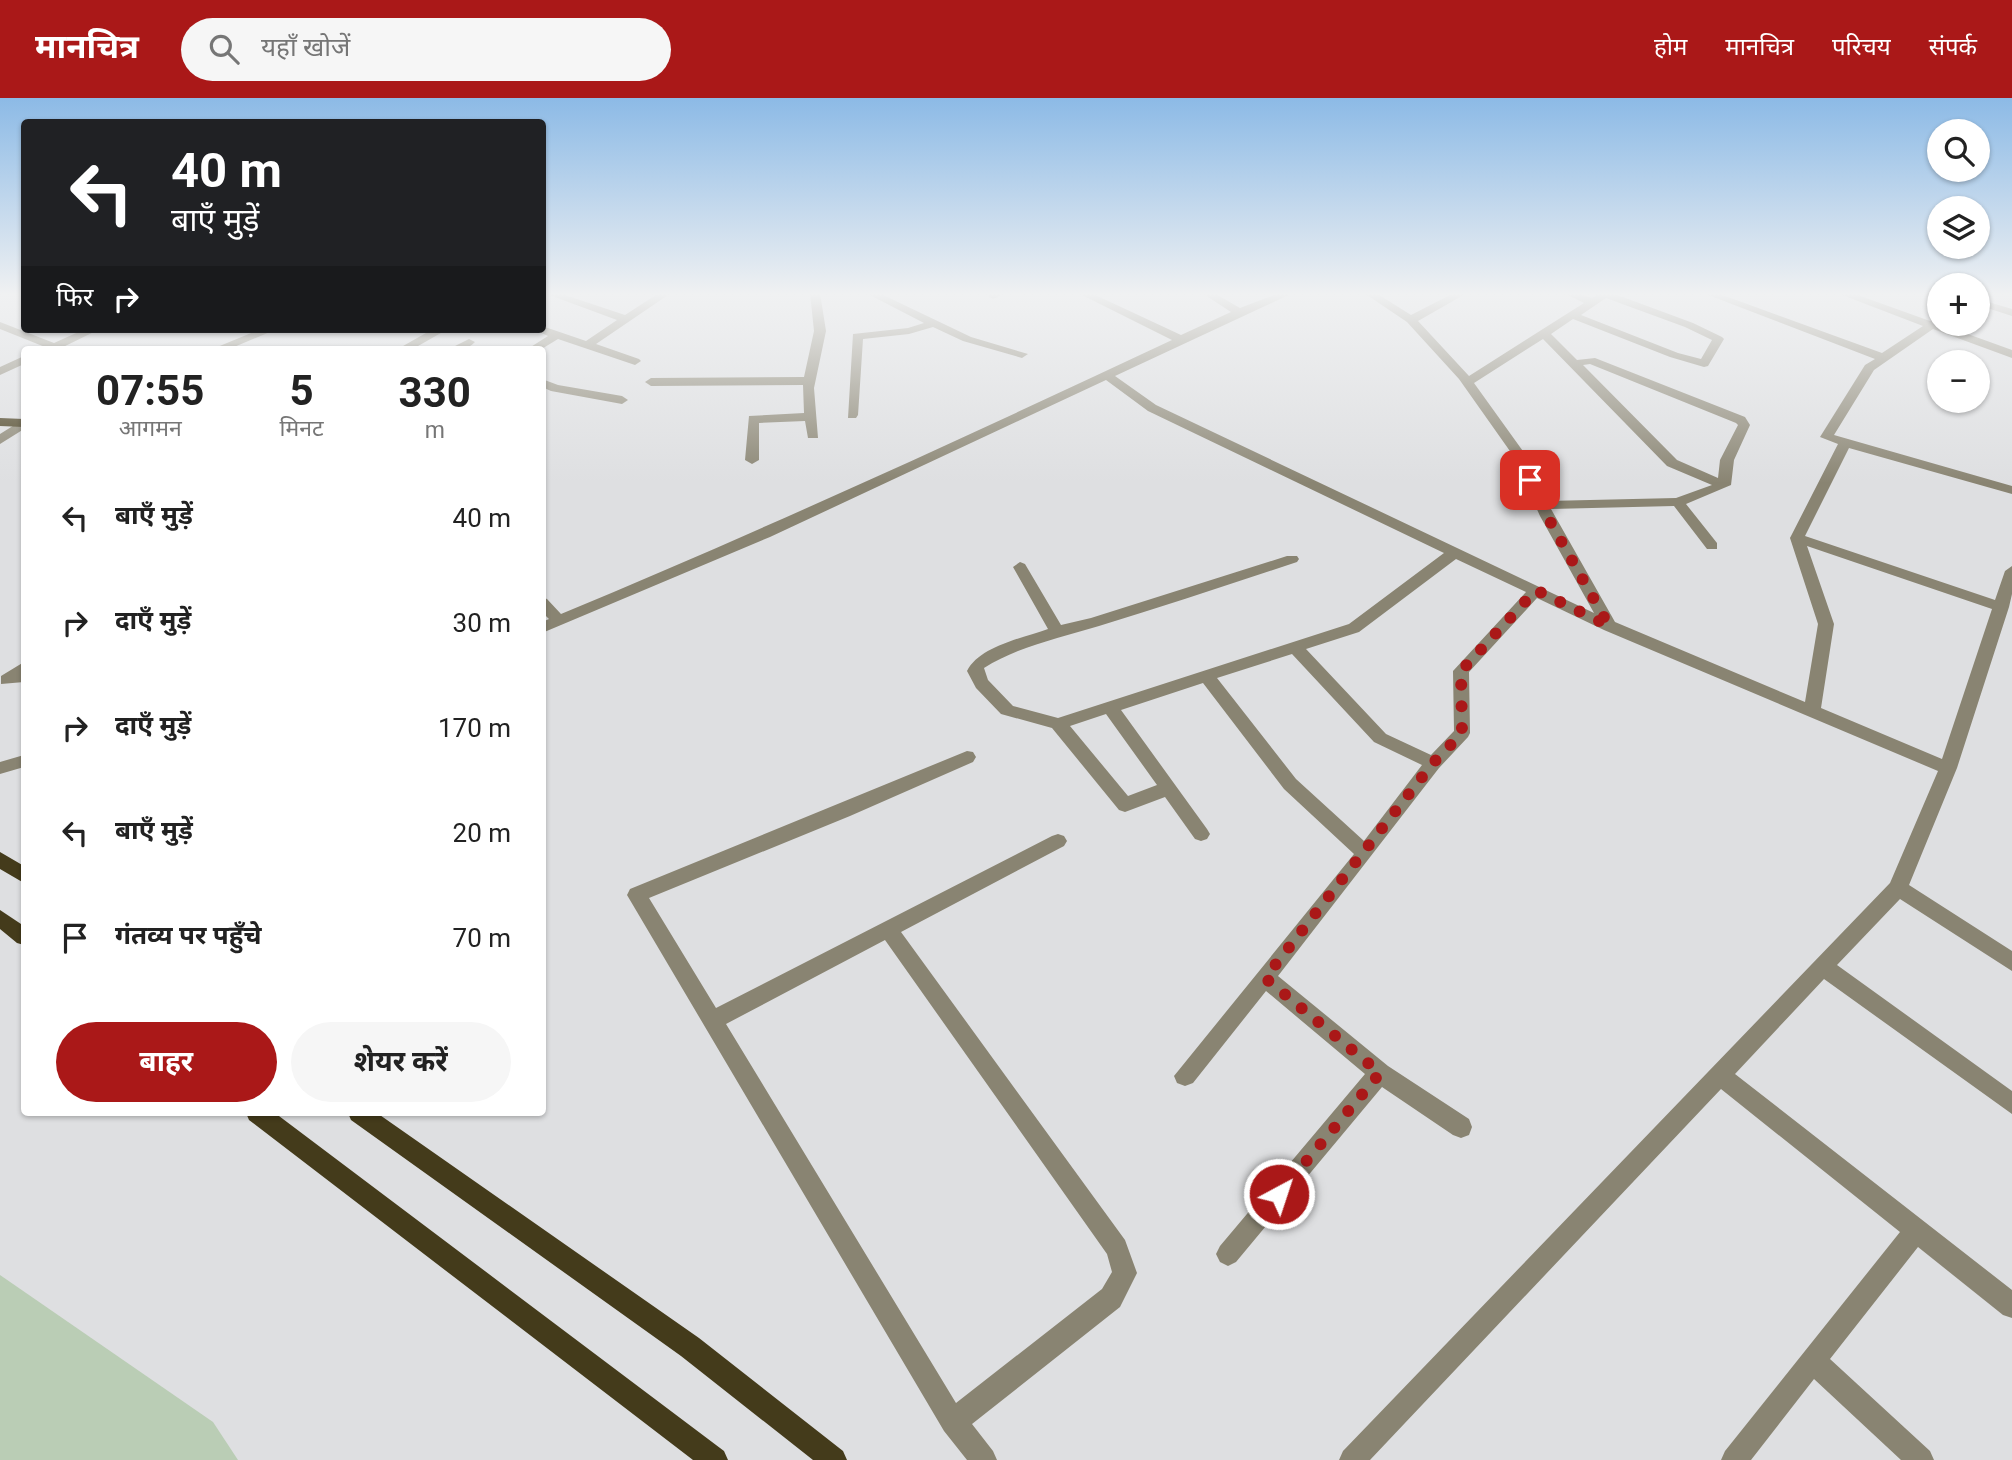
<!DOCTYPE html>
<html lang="hi">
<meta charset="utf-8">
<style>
:root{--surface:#fff;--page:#f6f6f6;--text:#222;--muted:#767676;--accent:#aa1818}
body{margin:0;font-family:Roboto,"Noto Sans Devanagari",sans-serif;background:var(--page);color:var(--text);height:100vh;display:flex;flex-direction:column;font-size:26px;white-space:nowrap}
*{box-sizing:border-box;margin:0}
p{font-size:23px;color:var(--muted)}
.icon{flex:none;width:38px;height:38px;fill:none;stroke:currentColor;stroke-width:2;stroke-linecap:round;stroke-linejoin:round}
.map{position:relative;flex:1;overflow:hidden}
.drawer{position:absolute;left:21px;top:248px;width:525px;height:770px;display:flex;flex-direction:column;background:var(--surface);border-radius:7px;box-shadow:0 2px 5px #0004}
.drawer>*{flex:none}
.top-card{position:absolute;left:21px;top:21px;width:525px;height:214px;border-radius:7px;box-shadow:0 2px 5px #0004;background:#202124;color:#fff;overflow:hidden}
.controls{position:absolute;left:1927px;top:21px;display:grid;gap:14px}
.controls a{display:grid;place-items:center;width:63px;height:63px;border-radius:50%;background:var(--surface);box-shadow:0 2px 5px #0004;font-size:35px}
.pin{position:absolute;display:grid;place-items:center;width:60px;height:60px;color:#fff;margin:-30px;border-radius:14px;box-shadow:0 4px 10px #0006}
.me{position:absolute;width:77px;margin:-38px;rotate:40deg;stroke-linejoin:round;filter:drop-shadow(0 0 5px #0008)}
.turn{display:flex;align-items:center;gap:24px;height:147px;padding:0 35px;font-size:32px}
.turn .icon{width:91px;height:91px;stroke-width:2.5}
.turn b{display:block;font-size:49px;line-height:60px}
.then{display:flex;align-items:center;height:66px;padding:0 35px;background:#0003;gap:14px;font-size:26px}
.eta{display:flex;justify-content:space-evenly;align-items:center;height:119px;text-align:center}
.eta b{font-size:42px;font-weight:700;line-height:49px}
.primary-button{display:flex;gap:14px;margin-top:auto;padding:14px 35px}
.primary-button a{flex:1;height:80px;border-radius:42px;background:var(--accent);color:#fff;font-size:28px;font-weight:700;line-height:80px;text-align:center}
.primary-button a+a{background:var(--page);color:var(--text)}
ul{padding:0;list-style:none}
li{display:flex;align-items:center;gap:21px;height:105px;padding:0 35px}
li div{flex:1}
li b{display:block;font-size:26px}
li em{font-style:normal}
header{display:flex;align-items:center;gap:42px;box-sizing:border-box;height:98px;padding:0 35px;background:var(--accent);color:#fff}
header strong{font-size:33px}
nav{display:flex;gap:38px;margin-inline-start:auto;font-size:24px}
.search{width:490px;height:63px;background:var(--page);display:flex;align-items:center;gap:18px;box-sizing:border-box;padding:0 24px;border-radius:38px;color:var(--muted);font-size:26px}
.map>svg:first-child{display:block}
.green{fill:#bacdb5}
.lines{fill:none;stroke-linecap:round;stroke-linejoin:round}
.minor{fill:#898472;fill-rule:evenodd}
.major{fill:#443b1b;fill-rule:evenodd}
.route{stroke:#aa1818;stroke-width:12;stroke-dasharray:0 21.6}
</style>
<header>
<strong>मानचित्र</strong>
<div class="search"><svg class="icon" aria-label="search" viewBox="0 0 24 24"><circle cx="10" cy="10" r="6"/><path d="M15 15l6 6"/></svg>यहाँ खोजें</div>
<nav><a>होम</a><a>मानचित्र</a><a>परिचय</a><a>संपर्क</a></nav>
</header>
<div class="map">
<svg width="2012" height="1362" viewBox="0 0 2012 1362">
<rect width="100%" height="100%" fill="#dedfe1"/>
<!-- green -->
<path class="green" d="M0,1177L213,1324L238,1362H0Z"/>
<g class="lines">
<!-- minor -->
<path class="minor" d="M544,195H559L625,217L659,195H671L596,246L639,261L641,263L635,267L558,241L540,252H526L548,238L533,231H542V228L586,243L617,222Z
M810,195H820L826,233L814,290L818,340H808L805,323L759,325V362L752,366L745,362L749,318L804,315L803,287L651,288L645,284L651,280L804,279L814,233Z
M866,195H879L971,239L1028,256L1022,260L963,243L933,229L909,236L863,241L858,317L856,320H848L853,236L908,230L924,225Z
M992,195H1006L993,201L988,198Z
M1078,195H1091L1181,237L1231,214L1202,195H1214L1240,210L1279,195H1293L1115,278L1156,307L1594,515L1540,418L1512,356L1459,281L1407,224L1364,195H1376L1411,217L1454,195H1467L1418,223L1469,278L1584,205L1564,195H1578L1592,200L1600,195H1612L1693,225L1722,239L1724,241L1708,268L1704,269L1670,259L1573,221L1551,236L1577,262L1595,260L1745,319L1750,327L1734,362L1731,387L1686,406L1717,445V451H1707L1674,408L1551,411L1615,524L1805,604L1818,526L1790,440L1838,346L1820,339L1865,267L1875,261L1703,195H1717L1882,255L1923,228L1837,195H1852L1930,223L1939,219L1940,226L2012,252V260L1933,231L1874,272L1834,337L2012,388V396L1849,350L1805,438L1995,502L2005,473L2012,468V496L2009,509L1957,670L1909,787L2012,853V873L1900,801L1837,867L2012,993V1016L1824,881L1735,976L2012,1192V1220L2003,1217L1918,1149L1830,1261L1930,1353L1934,1362H1901L1814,1281L1751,1362H1721L1725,1353L1900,1134L1721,991L1370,1362H1339L1343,1353L1890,785L1938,673L1604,532L1537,500L1469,574L1470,635L1468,639L1439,670L1278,878L1388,968L1469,1021L1472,1029L1469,1037L1461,1040L1453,1037L1382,989L1236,1164L1228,1168L1220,1164L1216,1156L1220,1148L1365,976L1266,893L1193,985L1185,988L1177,985L1174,978L1354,756L1284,691L1203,585L1121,612L1207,731L1210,736L1207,741L1201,743L1195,741L1165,699L1125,714L1119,712L1052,630L1001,616L976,590L967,573C980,548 1023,540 1048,531L1013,469L1020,464L1025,466L1061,527L1091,520L1287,458H1297L1299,461L1297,464C1231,486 1165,508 1099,528C1060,540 1019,548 984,570L988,582L1013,608L1058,620L1349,526L1444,455L1148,313L1106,282L770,439L542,535V524L549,521L542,514V499L547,501L561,516C768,430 970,337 1172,242ZM1606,200L1685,229L1712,242L1701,261L1678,255L1581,217ZM1543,241L1667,368L1712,387L1676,400L1547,403L1525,356L1474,285ZM1590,266L1736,325L1738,327L1720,362L1718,380L1677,362L1583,267ZM1807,448L1992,511L1942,661L1821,610L1834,526ZM1456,461L1526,494L1453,573L1454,633L1431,657L1386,636L1306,551L1359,534ZM1292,556L1374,644L1422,667L1364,743L1296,681L1217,580ZM1106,616L1157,687L1128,698L1070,628Z
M1978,201L2012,211V218L1978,207Z
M0,224L54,245L85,231H100L57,252H42L45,249L0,231Z
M261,231H277L227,252H210Z
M433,231H448L411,252H396Z
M469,241L475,244C467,252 458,252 447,252Z
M24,258V266L0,277V269Z
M542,281L558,287L622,298L628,302L622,306L551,293L542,289Z
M24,321V331L0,346V336Z
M24,564V584L1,586V578Z
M967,653L973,654L976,659L973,664L850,718L649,800L716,910L1052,738L1058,736L1064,738L1067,743L1064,748L901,834L1125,1142L1137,1175L1120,1209L972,1326L993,1353L997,1362H967L944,1333L627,797L630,791ZM885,842L1107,1156L1112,1174L1102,1191L956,1305L726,926Z
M24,657V669L0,676V664Z"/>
<!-- major -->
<path class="major" d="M0,320L24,321V329L0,328Z
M0,754L24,768V785L0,771Z
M0,812L24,828V847L17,845L0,831Z
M246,1015H275L724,1353L728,1362H693L249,1022Z
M348,1015H377L699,1240L843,1353L847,1362H813L681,1258L351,1022Z"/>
</g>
<!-- sky -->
<linearGradient id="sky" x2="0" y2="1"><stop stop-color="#8cbae6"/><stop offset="0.51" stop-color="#f0f1f2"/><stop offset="1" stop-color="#f0f1f2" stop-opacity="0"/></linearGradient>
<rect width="2012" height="385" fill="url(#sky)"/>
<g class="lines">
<!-- route -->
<path class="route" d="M1279,1096L1380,975L1265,880L1433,665L1462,635L1461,573L1536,492L1609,528L1547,418L1530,382"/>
</g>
</svg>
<div class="controls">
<a><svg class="icon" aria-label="search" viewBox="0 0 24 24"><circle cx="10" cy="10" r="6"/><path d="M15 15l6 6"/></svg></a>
<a><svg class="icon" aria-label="layers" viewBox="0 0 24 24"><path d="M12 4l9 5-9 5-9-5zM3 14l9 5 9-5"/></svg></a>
<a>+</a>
<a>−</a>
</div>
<div class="pin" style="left:1530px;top:382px;background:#d93025"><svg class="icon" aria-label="arrive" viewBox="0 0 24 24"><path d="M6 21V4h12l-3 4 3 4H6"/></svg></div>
<svg class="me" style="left:1279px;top:1096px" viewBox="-20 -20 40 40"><circle r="17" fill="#aa1818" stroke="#fff" stroke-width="3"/><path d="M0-11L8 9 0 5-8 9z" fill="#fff"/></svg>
<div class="top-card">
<div class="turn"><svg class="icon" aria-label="left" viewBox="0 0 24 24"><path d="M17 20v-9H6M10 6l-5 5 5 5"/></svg><div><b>40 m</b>बाएँ मुड़ें</div></div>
<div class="then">फिर<svg class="icon" aria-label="right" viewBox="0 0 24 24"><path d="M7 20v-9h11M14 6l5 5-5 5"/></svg></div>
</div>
<section class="drawer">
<div class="eta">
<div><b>07:55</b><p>आगमन</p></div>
<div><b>5</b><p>मिनट</p></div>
<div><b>330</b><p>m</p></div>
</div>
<ul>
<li><svg class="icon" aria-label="left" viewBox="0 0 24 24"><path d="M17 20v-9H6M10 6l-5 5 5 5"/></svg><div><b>बाएँ मुड़ें</b></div><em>40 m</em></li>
<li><svg class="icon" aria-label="right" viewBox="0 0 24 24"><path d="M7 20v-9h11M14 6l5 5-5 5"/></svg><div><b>दाएँ मुड़ें</b></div><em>30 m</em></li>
<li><svg class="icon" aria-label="right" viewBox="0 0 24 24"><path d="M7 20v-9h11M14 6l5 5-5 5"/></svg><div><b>दाएँ मुड़ें</b></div><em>170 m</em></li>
<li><svg class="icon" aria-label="left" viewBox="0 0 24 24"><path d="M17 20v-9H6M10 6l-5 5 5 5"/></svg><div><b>बाएँ मुड़ें</b></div><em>20 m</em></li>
<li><svg class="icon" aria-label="arrive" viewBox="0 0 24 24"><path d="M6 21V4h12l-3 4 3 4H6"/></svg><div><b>गंतव्य पर पहुँचे</b></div><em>70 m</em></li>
</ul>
<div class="primary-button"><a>बाहर</a><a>शेयर करें</a></div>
</section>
</div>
